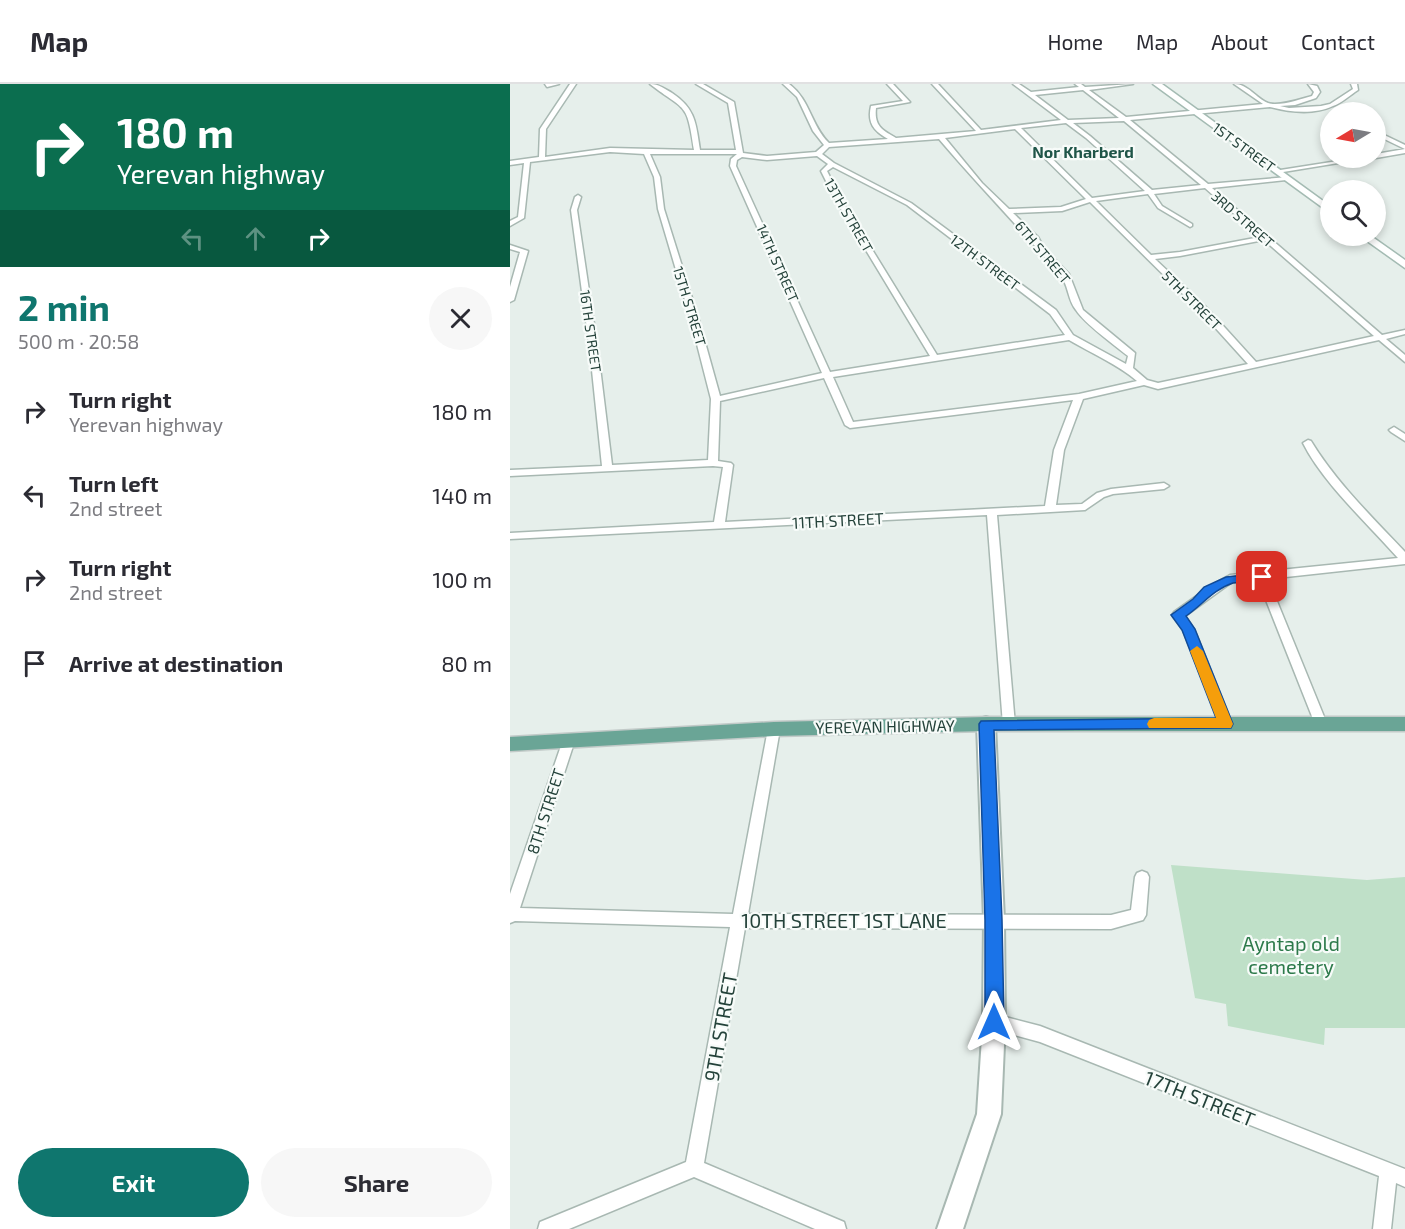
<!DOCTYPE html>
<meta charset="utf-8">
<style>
:root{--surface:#fff;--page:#f7f7f7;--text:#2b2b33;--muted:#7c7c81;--line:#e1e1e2;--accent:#0f766e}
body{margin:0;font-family:"Exo 2",sans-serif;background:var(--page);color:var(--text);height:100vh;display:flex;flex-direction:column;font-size:22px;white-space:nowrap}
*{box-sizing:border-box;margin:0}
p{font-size:20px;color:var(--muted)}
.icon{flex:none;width:33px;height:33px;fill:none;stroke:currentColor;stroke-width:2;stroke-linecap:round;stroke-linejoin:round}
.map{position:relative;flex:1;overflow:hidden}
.panel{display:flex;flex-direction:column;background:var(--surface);width:510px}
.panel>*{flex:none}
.guide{background:#0b6e4f;color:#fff;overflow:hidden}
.needle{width:39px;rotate:260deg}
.buttons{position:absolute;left:810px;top:18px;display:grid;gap:12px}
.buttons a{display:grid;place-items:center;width:66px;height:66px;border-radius:50%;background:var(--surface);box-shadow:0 3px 9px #0003;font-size:30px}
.pin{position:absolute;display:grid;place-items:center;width:51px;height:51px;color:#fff;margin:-26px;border-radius:12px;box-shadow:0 3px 9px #0006}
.me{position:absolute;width:66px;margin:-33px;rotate:0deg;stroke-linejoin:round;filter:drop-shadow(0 0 4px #0008)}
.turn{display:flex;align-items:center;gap:21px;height:126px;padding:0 18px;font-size:27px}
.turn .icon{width:78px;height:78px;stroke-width:2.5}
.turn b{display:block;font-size:42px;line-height:51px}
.lanes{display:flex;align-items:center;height:57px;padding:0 18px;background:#0003;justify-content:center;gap:30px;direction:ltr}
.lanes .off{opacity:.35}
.round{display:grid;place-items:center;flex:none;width:63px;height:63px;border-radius:32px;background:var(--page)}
.headline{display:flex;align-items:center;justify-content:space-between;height:102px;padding:0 18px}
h1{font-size:36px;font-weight:700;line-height:45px;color:var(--accent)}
.cta{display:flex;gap:12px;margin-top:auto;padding:12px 18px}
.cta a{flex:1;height:69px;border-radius:36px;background:var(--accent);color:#fff;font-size:24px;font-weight:700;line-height:69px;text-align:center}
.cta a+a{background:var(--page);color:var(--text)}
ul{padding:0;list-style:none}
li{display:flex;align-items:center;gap:18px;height:84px;padding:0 18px}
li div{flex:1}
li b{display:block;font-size:22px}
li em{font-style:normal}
header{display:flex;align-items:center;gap:36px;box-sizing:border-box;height:84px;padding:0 30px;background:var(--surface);border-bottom:2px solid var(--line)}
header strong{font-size:28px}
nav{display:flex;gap:33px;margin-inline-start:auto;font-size:21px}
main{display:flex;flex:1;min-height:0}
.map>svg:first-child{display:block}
.green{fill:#bfe0c8}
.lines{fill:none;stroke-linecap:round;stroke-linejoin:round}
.minor-casing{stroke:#a8b8b2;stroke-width:3}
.tertiary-casing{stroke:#a8b8b2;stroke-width:4}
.secondary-casing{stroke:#a4bbb3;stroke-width:3}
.primary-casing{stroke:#c2cac8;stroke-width:3}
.minor{fill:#fff;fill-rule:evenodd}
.tertiary{fill:#fff;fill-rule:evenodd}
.secondary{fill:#fff;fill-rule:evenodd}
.primary{fill:#6aa596;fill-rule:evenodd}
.route{fill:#1a73e8;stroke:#114b97;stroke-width:1.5}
.slow{fill:#f59e0b}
.labels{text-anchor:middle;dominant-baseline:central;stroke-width:4.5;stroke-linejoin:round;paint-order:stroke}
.far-street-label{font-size:14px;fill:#24423a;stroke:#f7fbf9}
.far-quarter-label{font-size:16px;font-weight:bold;fill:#1f5548;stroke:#f7fbf9}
.street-label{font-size:16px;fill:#24423a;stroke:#f7fbf9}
.near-street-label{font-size:20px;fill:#24423a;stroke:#f7fbf9}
.near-park-label{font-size:20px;fill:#2d7a4b;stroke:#f7fbf9}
</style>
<header>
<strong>Map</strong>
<nav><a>Home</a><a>Map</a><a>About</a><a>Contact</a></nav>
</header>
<main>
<section class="panel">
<div class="guide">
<div class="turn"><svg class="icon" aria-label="right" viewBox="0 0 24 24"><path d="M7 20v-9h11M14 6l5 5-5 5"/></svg><div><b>180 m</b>Yerevan highway</div></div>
<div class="lanes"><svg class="icon off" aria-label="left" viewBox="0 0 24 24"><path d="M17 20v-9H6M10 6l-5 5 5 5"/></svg><svg class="icon off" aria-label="ahead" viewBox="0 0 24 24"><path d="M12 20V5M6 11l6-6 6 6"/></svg><svg class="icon" aria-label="right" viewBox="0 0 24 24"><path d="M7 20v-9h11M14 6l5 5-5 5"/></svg></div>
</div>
<div class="headline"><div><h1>2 min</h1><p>500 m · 20:58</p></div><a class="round"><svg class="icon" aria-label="close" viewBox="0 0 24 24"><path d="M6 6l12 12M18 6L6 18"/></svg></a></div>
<ul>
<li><svg class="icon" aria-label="right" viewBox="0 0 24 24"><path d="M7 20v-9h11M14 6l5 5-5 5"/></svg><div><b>Turn right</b><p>Yerevan highway</p></div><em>180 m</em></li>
<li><svg class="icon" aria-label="left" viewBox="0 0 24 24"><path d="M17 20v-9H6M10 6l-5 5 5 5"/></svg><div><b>Turn left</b><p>2nd street</p></div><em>140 m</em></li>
<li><svg class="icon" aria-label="right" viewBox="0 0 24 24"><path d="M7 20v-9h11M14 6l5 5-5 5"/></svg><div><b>Turn right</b><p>2nd street</p></div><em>100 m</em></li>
<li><svg class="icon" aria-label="arrive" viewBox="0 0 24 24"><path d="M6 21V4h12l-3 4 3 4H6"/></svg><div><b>Arrive at destination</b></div><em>80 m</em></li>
</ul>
<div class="cta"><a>Exit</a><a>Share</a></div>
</section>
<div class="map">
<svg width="895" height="1145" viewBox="0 0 895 1145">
<rect width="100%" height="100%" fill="#e6efeb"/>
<!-- green -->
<path class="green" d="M661,781L857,796L895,793V944H815L814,961L718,942L716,920L685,914Z"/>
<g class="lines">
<!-- minor casing -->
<g class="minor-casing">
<path id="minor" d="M35,0H49L37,3Z
M60,0H66L36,45L35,73L100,64L184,66C177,17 176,28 140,0C149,0 155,5 162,9C186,25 186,40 190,66H226L218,19L186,0H193L224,18L233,69L257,72L306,68L314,61L303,47L287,13L273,0H279C300,15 301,42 319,59L378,55C364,47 357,39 361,22L393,17L377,0H383L400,18L366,24C364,42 372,46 386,54L466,47L422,0H428L471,46L551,36L503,0H509L521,8L569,3L565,0H571L575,3L623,0L579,6L616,33L753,20L724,0C738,0 746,14 758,19C769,23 791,15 802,12L804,8L798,0L807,2L810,8L806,14L785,21L770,22L779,24L811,22L820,20L843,5L841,0H847L848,6C840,11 832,19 823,22C804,31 779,28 760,23L620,36L698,100L778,93V95L776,96L702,104L872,251L895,246V250L876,255L895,271V278L869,256L648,305L634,301L573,315L554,366L546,421L572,420L587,409L601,405L654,399L659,402L654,405L603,410L594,413L575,426L487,431L505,641L504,644H494L493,641L477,431L0,455V449L204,438L213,383L203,382L0,392V386L92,382L80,267L61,126L65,113L68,111L71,113L67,126L88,267L102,381L198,376L201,315L180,233L148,125L144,93L134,70L100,68L20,78L14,134L0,142V137L8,133L14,79L0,81V77L29,73L30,45ZM573,6L609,34L558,36L525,11ZM614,37L691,101L642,106L580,52L563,39ZM556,39L576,54L635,107L582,114L511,44ZM505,45L576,115L551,123L499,125L472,99L435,54ZM429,55C468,101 510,144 549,189C559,200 557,215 566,226C575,240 603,260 618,272L616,280L563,251L546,226L401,119L324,79L312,70L319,63ZM140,70H227L221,75L220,82L312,289L210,312L188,233L154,125L150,93ZM307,72L318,80L311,87L325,115L420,272L320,288L226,82L227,76L232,73L257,76ZM323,83L397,121L540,230L555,251L427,271L331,115L317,87ZM695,104L750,153L670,168L641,171L586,117L638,110L648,124L680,143L682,142V140L652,122L644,110ZM580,118L691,228L738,280L648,299L637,296L623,284L625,269L573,226L559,190L534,164L528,153L503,129L552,127ZM754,156L864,252L746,278L697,224L645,175L670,172ZM559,256C581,269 609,281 627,297L569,310L343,338L323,293ZM314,294L335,341L340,344L563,316L544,366L535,422L215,438L223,381L221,379L208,377L210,317Z
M866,47L895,61V65L866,51Z
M895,65V69L866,74H865L866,70Z
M847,74H859L767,89L764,87Z
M0,161L18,167L4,216L0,218V203L10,168L0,165Z
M884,343L895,350V357L881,348L879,346Z
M798,356L801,357C826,398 862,433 895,468V480L758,495L817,640L816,643H806L805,640L748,496L722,498L675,532L684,545L722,640L721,643H711L710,640L673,546L662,531L664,528L702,501L720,491L888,474C858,440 813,399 793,359Z
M264,640L269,642L270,645L238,830L601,831L621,826L625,793L627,789L632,787L637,789L639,793L636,831L633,836L601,845L235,844L194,1079L334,1138L336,1145H305L184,1093L59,1145H28L30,1138L176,1078L220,843L5,837L0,839V810L53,656L54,652H64L65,656L10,824L223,830L258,645L259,642Z
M484,930L530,942L895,1085V1103L886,1099L881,1145H863L869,1092L530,958L478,944L476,938L478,932Z"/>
</g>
<!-- tertiary casing -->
<g class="tertiary-casing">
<path id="tertiary" d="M476,633L482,635L485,640L494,836L495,938L491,1030L453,1145H427L467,1030L473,938L474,836L467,640L470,635Z"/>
</g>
<!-- secondary casing -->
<g class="secondary-casing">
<path id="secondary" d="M643,0H652L820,122V129Z
M850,152H861L895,176V184Z"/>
</g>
<!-- primary casing -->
<g class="primary-casing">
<path id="primary" d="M476,633H895V647H476L264,652L0,667V653L264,638Z"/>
</g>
<!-- minor -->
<use href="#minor" class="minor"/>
<!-- tertiary -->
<use href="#tertiary" class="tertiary"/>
<!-- secondary -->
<use href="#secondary" class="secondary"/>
<!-- primary -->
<use href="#primary" class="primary"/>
</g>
<!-- route -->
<path class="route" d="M752,489L756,490L758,493L756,496C745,499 733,497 723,499C704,505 691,522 676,532L685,545L723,640L721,644L484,646L492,836L494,938L491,944L484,947L478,944L475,938V836L469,640L471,637L706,634L672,546L661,531L683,515L694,503L716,493Z"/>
<!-- slow -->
<path class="slow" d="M687,562L693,567L723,640L721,644H639L637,640L639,636L644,634H706L680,567Z"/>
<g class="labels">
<!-- far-street labels -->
<g class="far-street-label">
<text transform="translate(734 63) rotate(36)">1ST STREET</text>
<text transform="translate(339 131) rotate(60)">13TH STREET</text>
<text transform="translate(733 135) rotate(41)">3RD STREET</text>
<text transform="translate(533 168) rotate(50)">6TH STREET</text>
<text transform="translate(475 178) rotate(37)">12TH STREET</text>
<text transform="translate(268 179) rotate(66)">14TH STREET</text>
<text transform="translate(682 216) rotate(45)">5TH STREET</text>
<text transform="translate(180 222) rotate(73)">15TH STREET</text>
<text transform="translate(81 247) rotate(82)">16TH STREET</text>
</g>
<!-- far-quarter labels -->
<g class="far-quarter-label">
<text x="573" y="67">Nor Kharberd</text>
</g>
<!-- street labels -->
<g class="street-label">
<text transform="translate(328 436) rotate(-3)">11TH STREET</text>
<text transform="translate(375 642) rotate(-1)">YEREVAN HIGHWAY</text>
<text transform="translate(35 727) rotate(-72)">8TH STREET</text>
</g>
<!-- near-street labels -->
<g class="near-street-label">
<text x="334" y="836">10TH STREET 1ST LANE</text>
<text transform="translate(210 943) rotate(-80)">9TH STREET</text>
<text transform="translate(690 1014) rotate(22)">17TH STREET</text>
</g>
<!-- near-park labels -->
<g class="near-park-label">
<text x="781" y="859">Ayntap old<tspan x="781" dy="23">cemetery</tspan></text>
</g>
</g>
</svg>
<div class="buttons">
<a><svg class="needle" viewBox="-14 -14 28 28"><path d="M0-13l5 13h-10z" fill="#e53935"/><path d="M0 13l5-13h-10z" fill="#7c7c81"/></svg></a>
<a><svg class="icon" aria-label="search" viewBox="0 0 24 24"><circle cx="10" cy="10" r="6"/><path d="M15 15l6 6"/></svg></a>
</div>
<div class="pin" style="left:752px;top:493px;background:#d93025"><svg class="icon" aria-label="arrive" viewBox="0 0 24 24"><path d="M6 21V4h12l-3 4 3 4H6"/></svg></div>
<svg class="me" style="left:484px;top:938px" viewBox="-20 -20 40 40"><path d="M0-17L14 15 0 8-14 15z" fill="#1a73e8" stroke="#fff" stroke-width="4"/></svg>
</div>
</main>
